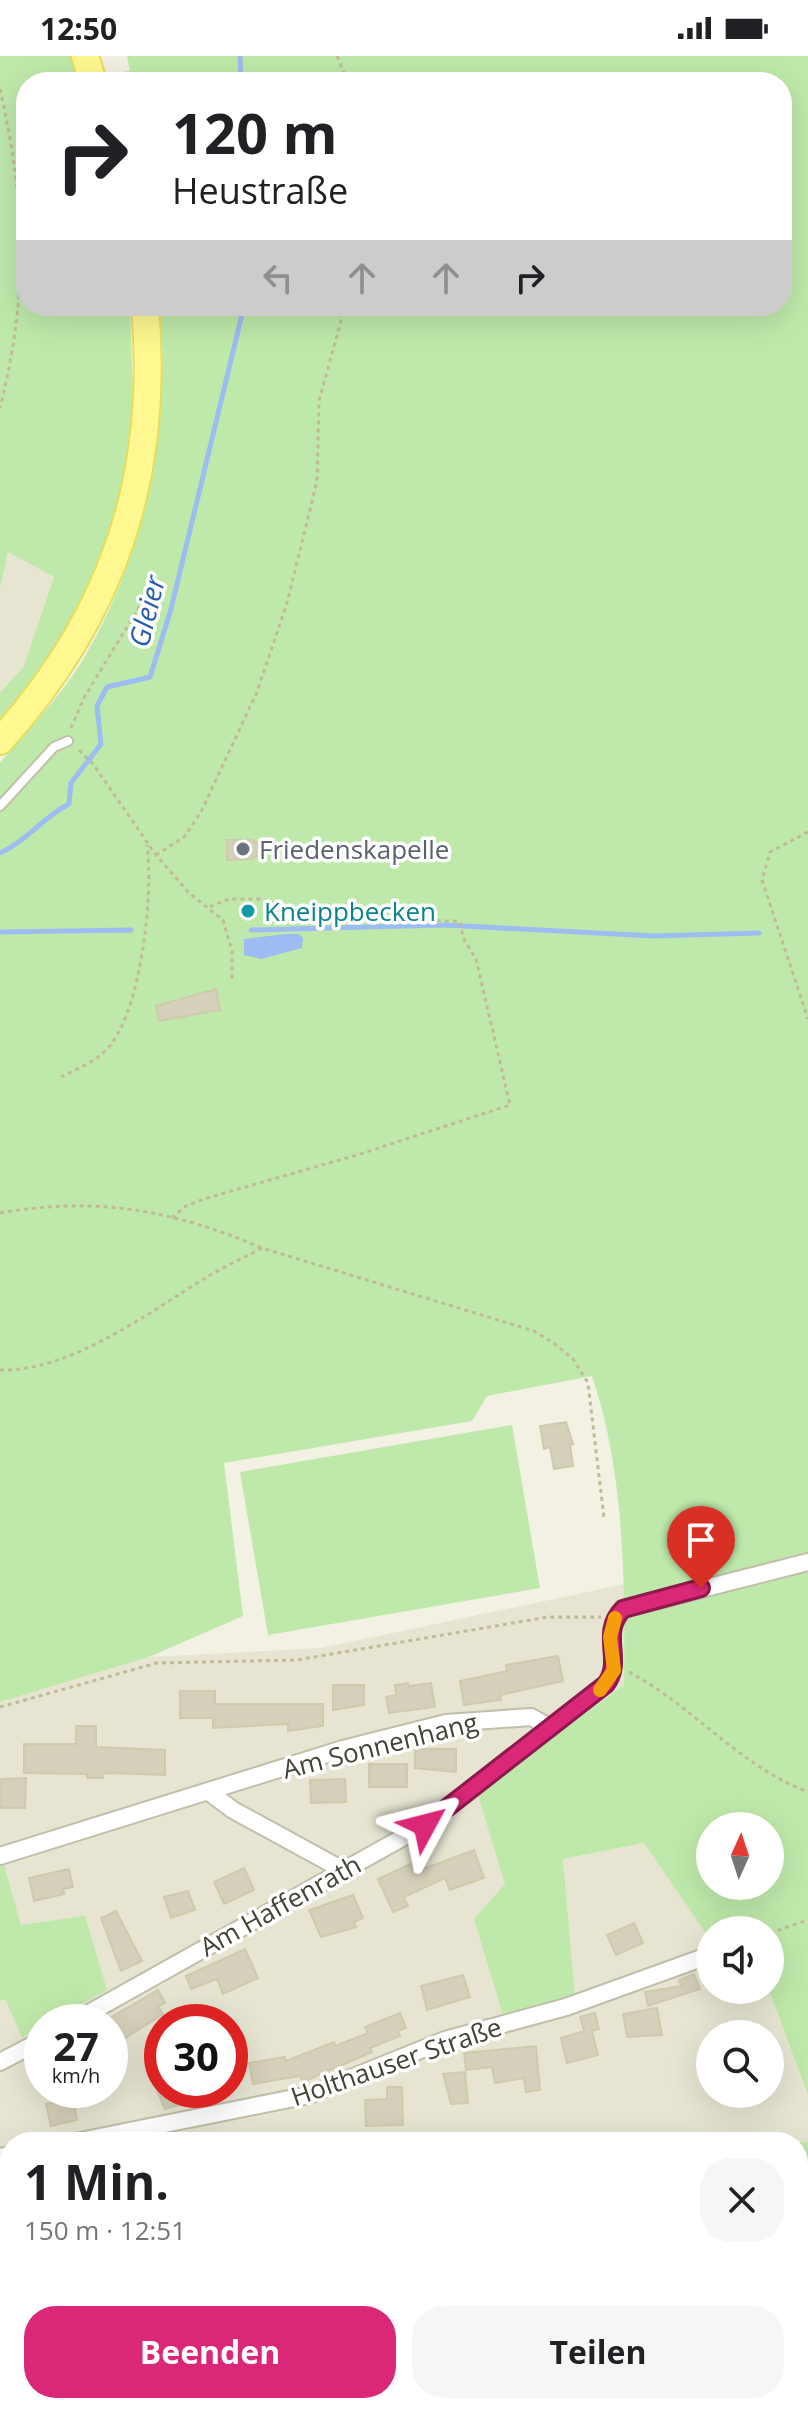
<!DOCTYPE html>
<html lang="de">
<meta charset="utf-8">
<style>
:root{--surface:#fff;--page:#f6f6f6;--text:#202124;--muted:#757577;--accent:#db2777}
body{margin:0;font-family:"Open Sans",sans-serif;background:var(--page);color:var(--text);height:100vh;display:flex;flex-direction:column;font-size:30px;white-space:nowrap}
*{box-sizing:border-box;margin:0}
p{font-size:26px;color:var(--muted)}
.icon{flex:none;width:44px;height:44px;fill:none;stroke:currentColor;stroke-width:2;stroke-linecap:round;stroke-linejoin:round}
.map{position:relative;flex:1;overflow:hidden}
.panel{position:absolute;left:0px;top:2076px;width:808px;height:282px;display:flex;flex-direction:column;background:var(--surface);border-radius:32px 32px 0 0;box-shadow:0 8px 32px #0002}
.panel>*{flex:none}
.hud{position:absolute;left:16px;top:16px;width:776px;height:244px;border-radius:32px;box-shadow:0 8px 32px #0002;background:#fff;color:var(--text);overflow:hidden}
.needle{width:52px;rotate:3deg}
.buttons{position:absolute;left:696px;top:1756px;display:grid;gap:16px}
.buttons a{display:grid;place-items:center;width:88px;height:88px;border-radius:50%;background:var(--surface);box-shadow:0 8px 32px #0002;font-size:40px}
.speed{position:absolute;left:24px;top:1948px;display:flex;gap:16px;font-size:40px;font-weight:700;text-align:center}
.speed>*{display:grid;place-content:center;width:104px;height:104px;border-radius:50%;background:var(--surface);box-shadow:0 8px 32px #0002;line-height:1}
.speed small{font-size:20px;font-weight:400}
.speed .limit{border:12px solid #d22;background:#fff;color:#111}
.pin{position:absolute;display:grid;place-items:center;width:68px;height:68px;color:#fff;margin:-82px -34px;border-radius:50% 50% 50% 0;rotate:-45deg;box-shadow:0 0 8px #0007}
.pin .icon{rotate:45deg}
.me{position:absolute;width:88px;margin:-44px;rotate:52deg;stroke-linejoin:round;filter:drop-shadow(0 0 6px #0008)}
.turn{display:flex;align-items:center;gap:28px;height:168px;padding:0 24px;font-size:36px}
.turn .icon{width:104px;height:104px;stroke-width:2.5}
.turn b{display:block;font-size:56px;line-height:68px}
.lanes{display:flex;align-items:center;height:76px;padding:0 24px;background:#0003;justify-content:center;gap:40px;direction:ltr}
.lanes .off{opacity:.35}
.round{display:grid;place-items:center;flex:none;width:84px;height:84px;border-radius:32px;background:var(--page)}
.headline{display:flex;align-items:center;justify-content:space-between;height:136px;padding:0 24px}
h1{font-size:48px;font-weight:700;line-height:60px}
.primary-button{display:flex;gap:16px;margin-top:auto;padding:16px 24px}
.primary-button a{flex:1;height:92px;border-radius:32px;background:var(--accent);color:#fff;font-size:32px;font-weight:700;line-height:92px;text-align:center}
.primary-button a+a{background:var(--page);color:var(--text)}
.status{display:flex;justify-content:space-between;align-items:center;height:56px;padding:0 40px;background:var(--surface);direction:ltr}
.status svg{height:22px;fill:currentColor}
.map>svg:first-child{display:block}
.residential{fill:#e7e5d2;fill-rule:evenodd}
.green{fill:#bfe9aa;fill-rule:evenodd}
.water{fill:#9dbcf2}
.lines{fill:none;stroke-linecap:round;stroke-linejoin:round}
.stream{stroke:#9dbcf2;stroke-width:5}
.building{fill:#d4d0b9;stroke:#cfcaac;stroke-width:2}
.service-casing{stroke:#c1bea9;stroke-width:12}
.minor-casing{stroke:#c1bea9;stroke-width:20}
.primary-casing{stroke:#e7dd5d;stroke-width:30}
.path{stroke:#c0bb97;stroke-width:3;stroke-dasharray:4 4;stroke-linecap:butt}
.service{stroke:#fff;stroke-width:8}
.minor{stroke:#fff;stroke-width:16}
.primary{stroke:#fff890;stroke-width:26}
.route-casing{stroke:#8e194d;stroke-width:20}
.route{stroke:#db2777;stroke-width:14}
.slow{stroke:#f59e0b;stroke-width:14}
.worship-dot{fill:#6b7280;stroke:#fff;stroke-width:3}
.culture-dot{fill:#0f9aa8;stroke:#fff;stroke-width:3}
.labels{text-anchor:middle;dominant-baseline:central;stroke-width:7;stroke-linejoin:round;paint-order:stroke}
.worship-label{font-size:26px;fill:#5b616d;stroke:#fff;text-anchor:start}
.culture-label{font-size:26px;fill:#0d838f;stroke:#fff;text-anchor:start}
.street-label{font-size:26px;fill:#454234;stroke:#fff}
.water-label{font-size:28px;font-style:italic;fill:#2a5bb4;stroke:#fff}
</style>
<div class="status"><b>12:50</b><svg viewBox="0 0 49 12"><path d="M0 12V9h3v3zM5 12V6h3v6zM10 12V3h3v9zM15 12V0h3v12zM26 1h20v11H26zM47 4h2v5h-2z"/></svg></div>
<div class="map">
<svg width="808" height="2357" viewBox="0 0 808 2357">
<rect width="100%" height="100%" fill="#f3f1e4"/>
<!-- residential -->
<path class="residential" d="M8,495L54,521L23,612L0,636V533Z
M625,1528L624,1629L477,1736L506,1828L575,1939L563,1803L644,1787L710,1882V1934H769L808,2039V2086H10V2305L0,2307V1646L149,1601L321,1592ZM42,1966H110V2034H42ZM162,1966H230V2034H162ZM710,1978H770V2038H710Z"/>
<!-- green -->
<path class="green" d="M0,0H71L79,26H26V250H130L133,346L124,421L100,504L56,593L0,667V636L23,612L54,521L8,496L0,533Z
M127,0H808V2039L769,1934L770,1874H710L709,1882L644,1787L563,1803L575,1939L503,1959L474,1863L505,1828L477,1736L624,1629C625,1527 625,1418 592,1320L487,1340L472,1365L224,1407L243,1560L149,1601L0,1646V707C26,675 59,643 81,607C145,501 171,373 160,250H782V26H113L112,20L130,14ZM710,1770H770V1830H710Z
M512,1369L540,1532L268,1579L240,1416Z
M4,1809L21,1869L85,1860L107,1934L49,1966H42V1970L22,1981L5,1943L0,1945V1810Z
M798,2086H808V2357H0V2307L10,2305V2348H798Z"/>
<!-- water -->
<path class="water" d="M285,878H299L303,882L302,892L261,903L244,899V883Z"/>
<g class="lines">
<!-- stream -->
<path class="stream" d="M240,0L241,26
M0,797C27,785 43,761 69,748L71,727L101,688L97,650L107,631L150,621L171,553L244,250
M251,874L445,869L653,880L759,877
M0,876L131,874
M798,2244L808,2247
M0,2275H10"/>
</g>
<!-- building -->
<path class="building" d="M227,784H252L260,789V798L252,803L227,804Z
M216,933L220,954L159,965L156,950Z
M566,1366L573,1388L570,1389L573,1410L554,1413L550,1391L544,1393L540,1370Z
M558,1600L563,1625L500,1639L501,1644L464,1649L460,1625L507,1615L506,1609Z
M408,1627L409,1630L431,1627L435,1651L389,1657L386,1641L396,1639L395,1629Z
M333,1629H364V1649L333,1654Z
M180,1635H215V1648H323V1670L288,1675V1668L213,1672V1662H180Z
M76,1670H96V1691L165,1694V1719L110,1717L102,1718L103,1722H87V1718L24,1717V1688H76Z
M415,1693H456V1716L415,1712Z
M369,1708H407V1731H369Z
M26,1722L25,1752H0V1723Z
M345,1723L346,1746L311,1747L310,1724Z
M474,1794L484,1822L450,1834L445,1822L404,1841L408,1850L393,1856L378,1823L419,1804L423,1813Z
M244,1812L254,1834L224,1848L214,1826Z
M69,1813L73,1831L63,1833L64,1838L34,1845L29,1822Z
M188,1835L195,1854L171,1862L164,1841Z
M353,1839L363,1862L354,1866L356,1871L321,1881L309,1854Z
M116,1855L142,1905L121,1915L101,1862Z
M634,1867L643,1887L616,1899L607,1879Z
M245,1893L258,1922L223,1938L217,1923L191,1933L186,1920Z
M694,1918L700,1933L648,1950L645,1936L681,1930L679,1924Z
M463,1919L470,1941L427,1954L421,1930Z
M158,1934L165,1947L158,1950L163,1958L110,1992V1962Z
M657,1952L662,1979L627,1981L623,1958Z
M400,1957L406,1972L398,1975L400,1980L370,1992L372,1996L303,2026L300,2020L253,2028L249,2007L285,2001L286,2005L334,1986L335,1990L368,1977L365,1971Z
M595,1957L599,1973L592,1975L598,1999L567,2007L561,1982L584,1975L580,1961Z
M536,1990L540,2034L526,2036L524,2022L495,2027L492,2011L466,2014L464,1997Z
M465,2016L468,2047L451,2048L443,2018Z
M387,2031H402L403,2069L366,2070L365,2044L387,2043Z
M157,2034H179L185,2047L165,2053Z
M73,2042L77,2064L51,2070L46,2048Z"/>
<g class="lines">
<!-- service casing -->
<g class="service-casing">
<path id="service" d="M0,750L54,691L68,685"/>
</g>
<!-- minor casing -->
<g class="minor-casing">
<path id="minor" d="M209,1736L233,1754L341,1813
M0,1800L343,1693L446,1667L531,1661L551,1672
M73,1966L425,1769L606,1628C624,1604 599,1577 623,1553L808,1506
M0,2006L42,1984
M75,2086L309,2039L445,1984L566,1951L710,1899
M0,2101L10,2099
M0,2162H10"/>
</g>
<!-- primary casing -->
<g class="primary-casing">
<path id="primary" d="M85,0L93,26
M0,685C114,559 160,419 145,250"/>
</g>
<!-- path -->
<path class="path" d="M337,0L348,26
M0,33C26,150 29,235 0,352
M71,672L85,640L141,548
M79,694L93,708L156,799L189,837L223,864L232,895V926
M808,776L770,796L762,824L808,963
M156,799L184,781L201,756L257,636L287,547L317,425L319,345L345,250
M61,1021C75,1014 92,1007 104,996C141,963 154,837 147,789
M0,1157C96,1140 173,1154 262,1192L534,1275L555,1288L573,1303L588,1327L604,1462
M172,1162L186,1150L207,1142L357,1099L510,1049L476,903L464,883L459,865L322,864L262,843H229L209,851
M0,1314C71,1316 149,1256 207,1221C225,1210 244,1202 262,1192
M629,1616C693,1650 739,1710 808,1736
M0,1651L157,1607L297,1604L548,1561H601
M770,1877L808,1864
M798,2182L808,2181
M0,2320H10
M798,2340H808
M346,2348L441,2357
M460,2357L673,2348"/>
<!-- service -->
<use href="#service" class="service"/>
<!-- minor -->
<use href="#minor" class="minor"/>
<!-- primary -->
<use href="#primary" class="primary"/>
</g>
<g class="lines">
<!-- route casing -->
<g class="route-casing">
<path id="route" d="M425,1769L606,1628C624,1604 599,1578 623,1553L701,1532"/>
</g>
<!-- route -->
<use href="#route" class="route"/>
<!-- slow -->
<path class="slow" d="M600,1634L614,1614L610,1581L615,1562"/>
</g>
<!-- markers -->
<circle class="worship-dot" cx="243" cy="793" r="8"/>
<circle class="culture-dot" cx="248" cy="855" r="8"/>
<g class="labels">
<!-- worship labels -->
<g class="worship-label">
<text x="259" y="793">Friedenskapelle</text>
</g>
<!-- culture labels -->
<g class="culture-label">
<text x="264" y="855">Kneippbecken</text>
</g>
<!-- street labels -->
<g class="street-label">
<text transform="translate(380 1689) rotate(-14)">Am Sonnenhang</text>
<text transform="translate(280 1849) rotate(-29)">Am Haffenrath</text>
<text transform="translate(396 2005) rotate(-19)">Holthauser Straße</text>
</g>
<!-- water labels -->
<g class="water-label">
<text transform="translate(146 555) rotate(-76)">Gleier</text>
</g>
</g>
</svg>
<div class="buttons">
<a><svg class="needle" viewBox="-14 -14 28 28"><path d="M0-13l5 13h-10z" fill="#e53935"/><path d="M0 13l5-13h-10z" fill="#757577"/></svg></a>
<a><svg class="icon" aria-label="sound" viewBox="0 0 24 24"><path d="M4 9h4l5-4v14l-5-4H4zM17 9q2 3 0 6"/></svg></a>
<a><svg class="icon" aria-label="search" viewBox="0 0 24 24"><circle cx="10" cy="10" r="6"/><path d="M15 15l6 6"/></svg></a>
</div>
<div class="speed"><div>27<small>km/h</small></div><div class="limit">30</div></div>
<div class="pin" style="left:701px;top:1532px;background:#d93025"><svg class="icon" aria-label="arrive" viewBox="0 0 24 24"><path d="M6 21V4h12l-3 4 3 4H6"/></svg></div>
<svg class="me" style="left:425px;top:1769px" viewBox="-20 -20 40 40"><path d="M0-17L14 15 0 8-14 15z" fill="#db2777" stroke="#fff" stroke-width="4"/></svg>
<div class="hud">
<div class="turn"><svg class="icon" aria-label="right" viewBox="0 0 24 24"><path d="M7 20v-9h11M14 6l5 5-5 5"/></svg><div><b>120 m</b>Heustraße</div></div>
<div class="lanes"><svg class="icon off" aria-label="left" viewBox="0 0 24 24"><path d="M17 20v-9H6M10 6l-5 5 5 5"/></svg><svg class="icon off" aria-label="ahead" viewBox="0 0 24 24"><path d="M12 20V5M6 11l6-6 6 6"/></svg><svg class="icon off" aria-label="ahead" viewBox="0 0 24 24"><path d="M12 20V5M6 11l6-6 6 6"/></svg><svg class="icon" aria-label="right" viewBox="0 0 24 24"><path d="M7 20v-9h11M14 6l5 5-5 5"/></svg></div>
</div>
<section class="panel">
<div class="headline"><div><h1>1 Min.</h1><p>150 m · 12:51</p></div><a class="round"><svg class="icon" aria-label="close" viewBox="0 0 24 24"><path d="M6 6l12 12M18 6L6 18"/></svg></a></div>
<div class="primary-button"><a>Beenden</a><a>Teilen</a></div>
</section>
</div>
